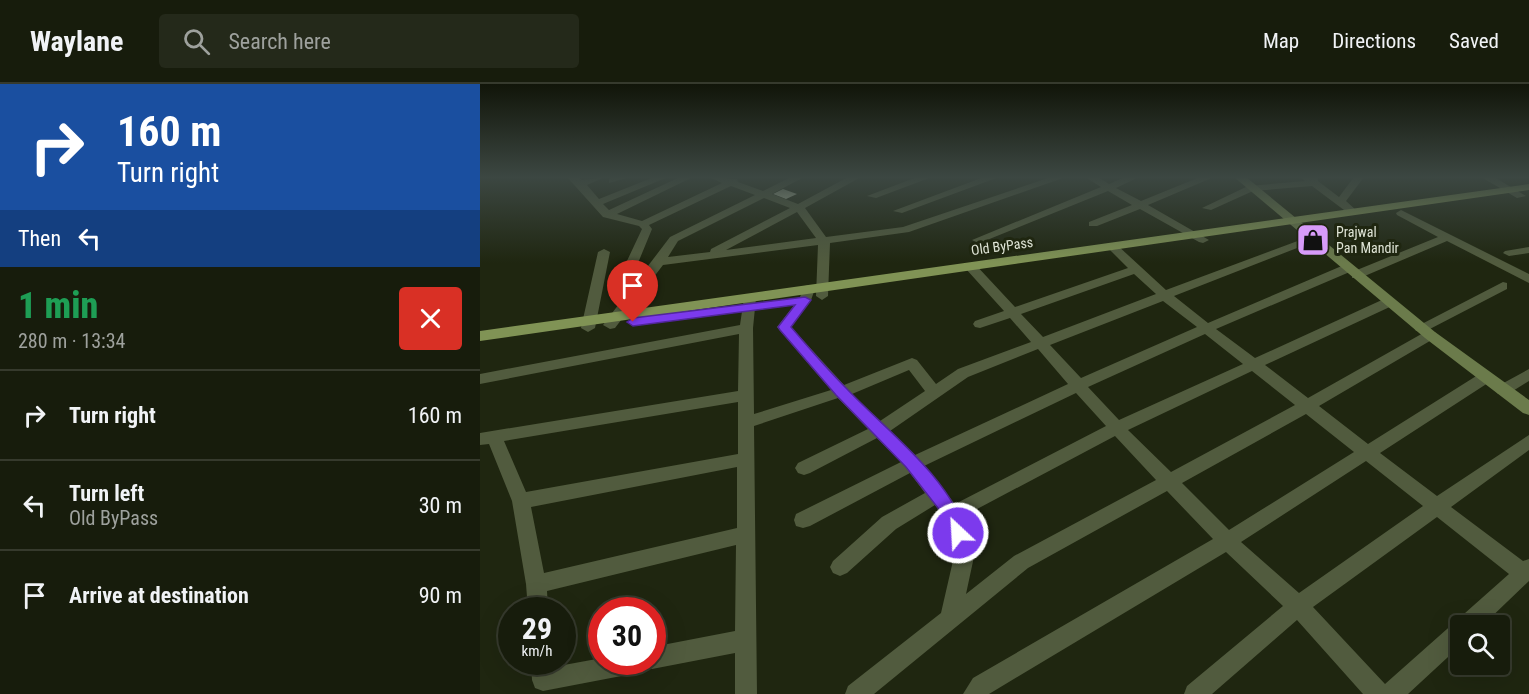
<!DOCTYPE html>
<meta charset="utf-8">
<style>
:root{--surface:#171c0c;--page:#24291a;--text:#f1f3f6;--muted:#9ea19d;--line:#363a2d}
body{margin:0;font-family:"Roboto Condensed",sans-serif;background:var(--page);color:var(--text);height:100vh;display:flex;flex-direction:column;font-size:22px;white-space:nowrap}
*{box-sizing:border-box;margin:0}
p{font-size:20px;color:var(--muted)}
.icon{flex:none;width:33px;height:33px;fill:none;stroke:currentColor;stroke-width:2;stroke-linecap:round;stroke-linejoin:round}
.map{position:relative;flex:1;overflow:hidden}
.panel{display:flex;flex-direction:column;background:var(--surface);width:480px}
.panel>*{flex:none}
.top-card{background:#1a4fa0;color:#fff;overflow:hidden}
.tools{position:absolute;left:970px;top:531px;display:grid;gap:12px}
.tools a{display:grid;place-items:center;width:60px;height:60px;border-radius:6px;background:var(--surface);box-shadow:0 6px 24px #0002,0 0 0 2px var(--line);font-size:30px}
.speed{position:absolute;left:18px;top:513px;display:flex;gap:12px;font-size:30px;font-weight:700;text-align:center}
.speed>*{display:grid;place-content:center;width:78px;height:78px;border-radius:50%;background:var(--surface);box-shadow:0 6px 24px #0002,0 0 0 2px var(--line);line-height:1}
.speed small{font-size:15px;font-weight:400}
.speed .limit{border:9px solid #d22;background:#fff;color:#111}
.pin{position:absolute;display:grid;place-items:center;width:51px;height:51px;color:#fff;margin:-62px -26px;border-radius:50% 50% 50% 0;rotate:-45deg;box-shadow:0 0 6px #0007}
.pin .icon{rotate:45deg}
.me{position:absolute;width:66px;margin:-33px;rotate:335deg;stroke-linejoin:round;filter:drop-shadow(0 0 4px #0008)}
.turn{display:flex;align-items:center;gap:21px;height:126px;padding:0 18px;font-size:27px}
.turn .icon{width:78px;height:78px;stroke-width:2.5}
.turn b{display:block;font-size:42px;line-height:51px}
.then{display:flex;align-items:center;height:57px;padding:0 18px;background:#0003;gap:12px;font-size:22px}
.round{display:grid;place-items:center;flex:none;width:63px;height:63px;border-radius:6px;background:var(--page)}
.overview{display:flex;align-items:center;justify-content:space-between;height:102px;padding:0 18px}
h1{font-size:36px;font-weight:800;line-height:45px;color:#1e9e55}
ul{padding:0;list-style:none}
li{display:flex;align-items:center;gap:18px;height:90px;padding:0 18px;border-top:2px solid var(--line)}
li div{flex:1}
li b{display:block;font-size:22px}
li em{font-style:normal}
header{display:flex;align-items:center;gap:36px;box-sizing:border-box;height:84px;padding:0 30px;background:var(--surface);border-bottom:2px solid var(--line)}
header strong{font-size:28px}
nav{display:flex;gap:33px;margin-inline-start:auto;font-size:21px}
.search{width:420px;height:54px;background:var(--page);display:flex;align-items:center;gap:15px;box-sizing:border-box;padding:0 21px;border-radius:6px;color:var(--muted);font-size:22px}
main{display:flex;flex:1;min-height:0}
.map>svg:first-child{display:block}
.building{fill:#c3cdb2}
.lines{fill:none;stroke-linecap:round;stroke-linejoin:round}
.minor{fill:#515b3e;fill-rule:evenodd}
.secondary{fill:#6b7b4b;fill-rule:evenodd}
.primary{fill:#809355;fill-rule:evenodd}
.route{fill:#7c3aed;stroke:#51269a;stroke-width:1.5}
.labels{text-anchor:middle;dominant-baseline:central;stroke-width:6;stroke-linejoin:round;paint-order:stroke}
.far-poi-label{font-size:14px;fill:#dfe4d6;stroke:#1f2610;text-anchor:start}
.far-street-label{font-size:14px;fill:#dfe4d6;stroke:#1f2610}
</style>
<header>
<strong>Waylane</strong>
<div class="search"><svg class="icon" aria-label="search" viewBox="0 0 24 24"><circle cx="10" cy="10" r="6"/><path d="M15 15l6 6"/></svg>Search here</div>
<nav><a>Map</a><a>Directions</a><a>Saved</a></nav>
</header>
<main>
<section class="panel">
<div class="top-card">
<div class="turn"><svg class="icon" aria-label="right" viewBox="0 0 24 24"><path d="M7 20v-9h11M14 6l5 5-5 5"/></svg><div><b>160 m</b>Turn right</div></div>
<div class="then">Then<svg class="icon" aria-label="left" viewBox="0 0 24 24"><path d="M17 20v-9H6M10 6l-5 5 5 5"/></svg></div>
</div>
<div class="overview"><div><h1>1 min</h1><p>280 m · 13:34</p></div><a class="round" style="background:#d93025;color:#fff"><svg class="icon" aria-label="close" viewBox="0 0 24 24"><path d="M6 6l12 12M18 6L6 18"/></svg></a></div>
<ul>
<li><svg class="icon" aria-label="right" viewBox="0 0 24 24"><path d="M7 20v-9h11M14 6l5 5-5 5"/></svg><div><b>Turn right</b></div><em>160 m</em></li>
<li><svg class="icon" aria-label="left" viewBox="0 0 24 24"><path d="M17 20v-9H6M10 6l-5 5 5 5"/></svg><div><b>Turn left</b><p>Old ByPass</p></div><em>30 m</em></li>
<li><svg class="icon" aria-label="arrive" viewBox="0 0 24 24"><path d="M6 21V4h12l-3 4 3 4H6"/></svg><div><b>Arrive at destination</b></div><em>90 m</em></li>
</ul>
</section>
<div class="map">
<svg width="1049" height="610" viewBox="0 0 1049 610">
<rect width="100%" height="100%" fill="#1f2610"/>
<!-- building -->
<path class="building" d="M303,105L317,110L306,115L293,110Z"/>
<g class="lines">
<!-- minor -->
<path class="minor" d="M87,93H98L102,96L125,93L107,101L119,115L174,93H188L123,120L129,126L200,93H213L137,130L162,137L242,99L229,93L257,95L258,98L283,107L311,93H324L292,110L318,120L368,93H381L325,124L346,153L423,143L571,93H586L429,148L350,159L348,212L342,216L336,212L338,161L183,181L135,244L130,245L123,241L190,153L275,111L251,102L169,141L172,145L158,179L152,183L146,179L162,145L159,142L123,133ZM284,114L310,124L231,165L230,168L188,173L198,157ZM317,128L336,154L246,166Z
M134,93H150L129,99V95Z
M437,93H452L396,114L387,112Z
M504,93H519L422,129L413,127Z
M605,93H618L629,100L645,93H659L636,104L661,117L720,93H734L668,121L729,156L723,159L719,158L660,125L617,142H609V138L652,121L628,107L502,158L498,159L492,156L621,103Z
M821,93H838V97L859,113L874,93H884L866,117L877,127L868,129L832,102L773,107L731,126L722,124L768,102L825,97Z
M1001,93H1014L1046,112L1037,114Z
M921,126L1049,190V199L967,157L880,194H872V188L958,153L917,131L916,129Z
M831,152L835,153V157L694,212L728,239L864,181H872V187L736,245L775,274L904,215H914V221L785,281L828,314L945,248H955L957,251L955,254L839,322L888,360L1001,289H1011L1013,293L1011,297L900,369L957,412L1049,351V366L971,423L1043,477L1049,475V497L1002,542H981V561L928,610H883L817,536L732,610H704L707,602L803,522L746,468L509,610H483L493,594L733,455L687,407L548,484L394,610H365L368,602L461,529L475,468L464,434L455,421L416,445L367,489L360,492L353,489L350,483L353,477L402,433L445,409L430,389L330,442L323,444L316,442L314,436L316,430L421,378L397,354L330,389L324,391L318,389L315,384L318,379L388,345L358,314L274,342L277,610H255V569L172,585L166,583L157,589L63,607L55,604L52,596L51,578H73V583L122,574V578H172V563L255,547L256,461L67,507L68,526H48L46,500L32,417L9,360L0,361V349L258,307L259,250L0,300V290L260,241L264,214L270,210L276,214L273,244L274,330L351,306L297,243L319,215L325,202L329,201L335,205L331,216L311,243L364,301L432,274L437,276L456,300L478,285L551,258L530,234L500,244L495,243L493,240L495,237L524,227L486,185V179H494L535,223L648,184L626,162L632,159L636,160L686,206ZM654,190L676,210L563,253L541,230ZM683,217L717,243L601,294L570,261ZM725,250L763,280L639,336L608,303ZM558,265L588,300L435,371L410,347L488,293ZM429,286L445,307L400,337L372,310ZM772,287L815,321L691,388L648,346ZM596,309L626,342L475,420L444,382ZM258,318V370L46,408L24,357ZM826,330L874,368L749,446L702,399ZM635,352L676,396L534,472L486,510L495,468L482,433ZM886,377L943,422L819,509L761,458ZM257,383V444L64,489L51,423ZM957,433L1029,490L905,600L833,523Z
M1049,163V169L1029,172L1023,169L1025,167Z
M124,165L130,168L115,244L108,248L101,244L118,168Z
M1023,198L1027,199V205L946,247H936L934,244Z
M1049,285V297L1028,310H1018L1015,306L1018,302Z"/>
<!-- secondary -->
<path class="secondary" d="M754,93H766L955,248L1049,316V331L1043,329L945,254Z"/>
<!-- primary -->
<path class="primary" d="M1049,100V106L0,257V247Z"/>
</g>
<!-- sky -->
<linearGradient id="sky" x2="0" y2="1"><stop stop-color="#111509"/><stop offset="0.52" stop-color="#3c4742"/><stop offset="1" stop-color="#3c4742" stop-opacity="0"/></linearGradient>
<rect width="1049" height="179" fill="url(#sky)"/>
<!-- route -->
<path class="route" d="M325,213L331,216L311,243C329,264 347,285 367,305C408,348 467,391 487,449L485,454L478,456L472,454L465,433L426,383L356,311L300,246L298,243L315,221L153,242L147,238L153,234Z"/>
<!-- icons -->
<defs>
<g id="shop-square" transform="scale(1.725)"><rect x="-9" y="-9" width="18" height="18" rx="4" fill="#d79bf9" stroke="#1f2610"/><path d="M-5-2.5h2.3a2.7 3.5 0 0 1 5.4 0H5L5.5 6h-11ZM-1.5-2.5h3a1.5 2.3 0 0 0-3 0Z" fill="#111"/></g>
</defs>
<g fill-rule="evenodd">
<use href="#shop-square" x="833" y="156"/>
</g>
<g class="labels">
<!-- far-poi labels -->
<g class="far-poi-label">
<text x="856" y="148">Prajwal<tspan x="856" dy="16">Pan Mandir</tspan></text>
</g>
<!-- far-street labels -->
<g class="far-street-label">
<text transform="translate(522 162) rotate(-8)">Old ByPass</text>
</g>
</g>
</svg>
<div class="tools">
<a><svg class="icon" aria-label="search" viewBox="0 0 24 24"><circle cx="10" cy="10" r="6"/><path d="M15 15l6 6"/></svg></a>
</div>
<div class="speed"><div>29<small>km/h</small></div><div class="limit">30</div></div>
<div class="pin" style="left:153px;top:238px;background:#d93025"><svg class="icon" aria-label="arrive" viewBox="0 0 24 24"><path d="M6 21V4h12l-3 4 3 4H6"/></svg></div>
<svg class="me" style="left:478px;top:449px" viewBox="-20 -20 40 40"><circle r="17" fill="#7c3aed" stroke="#fff" stroke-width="3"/><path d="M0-11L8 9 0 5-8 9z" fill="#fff"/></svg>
</div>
</main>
